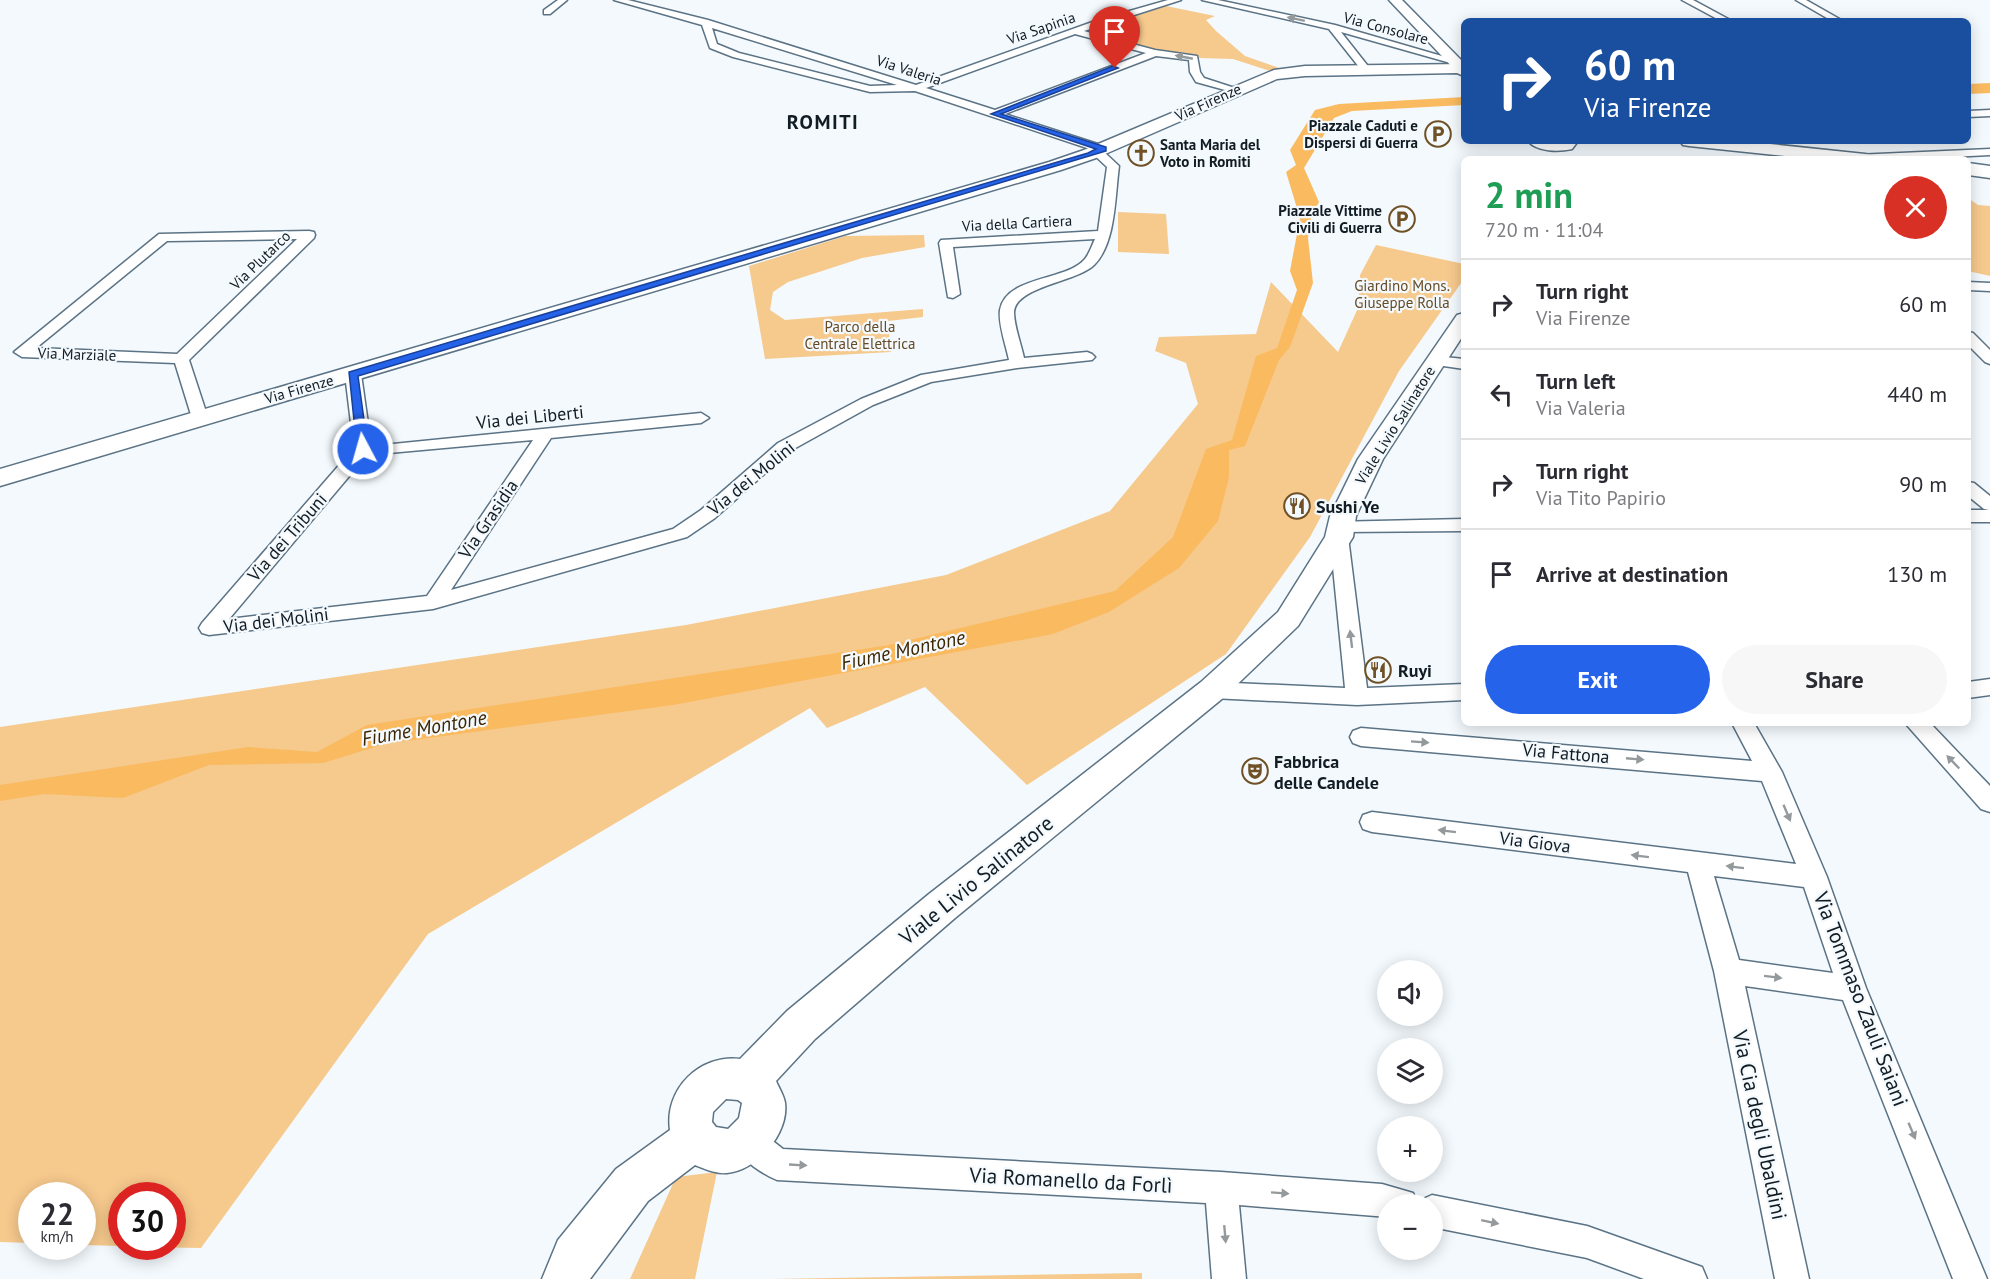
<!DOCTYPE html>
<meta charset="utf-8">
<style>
:root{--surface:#fff;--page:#f7f7f7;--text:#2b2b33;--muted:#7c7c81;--line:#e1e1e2;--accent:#2563eb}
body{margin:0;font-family:"PT Sans",sans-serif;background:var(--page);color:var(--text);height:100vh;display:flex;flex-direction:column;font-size:22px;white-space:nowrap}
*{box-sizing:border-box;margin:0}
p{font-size:20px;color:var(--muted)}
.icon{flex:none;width:33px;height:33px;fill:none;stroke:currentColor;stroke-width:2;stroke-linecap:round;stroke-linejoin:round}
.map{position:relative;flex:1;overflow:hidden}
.details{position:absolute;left:1461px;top:156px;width:510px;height:570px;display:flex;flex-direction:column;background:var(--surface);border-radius:9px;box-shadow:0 3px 15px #0003}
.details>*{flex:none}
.banner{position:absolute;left:1461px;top:18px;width:510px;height:126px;border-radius:9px;box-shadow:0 3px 15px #0003;background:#1a4fa0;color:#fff;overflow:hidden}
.fabs{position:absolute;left:1377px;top:960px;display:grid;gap:12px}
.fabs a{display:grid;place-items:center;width:66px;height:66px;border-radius:50%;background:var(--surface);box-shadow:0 3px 15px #0003;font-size:30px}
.speed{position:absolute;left:18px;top:1182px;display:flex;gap:12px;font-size:30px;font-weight:700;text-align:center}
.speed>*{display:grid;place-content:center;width:78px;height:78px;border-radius:50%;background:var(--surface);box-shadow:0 3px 15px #0003;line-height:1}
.speed small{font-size:15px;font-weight:400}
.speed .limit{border:9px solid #d22;background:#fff;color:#111}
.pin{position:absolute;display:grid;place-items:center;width:51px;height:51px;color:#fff;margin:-62px -26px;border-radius:50% 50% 50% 0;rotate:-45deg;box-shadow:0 0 6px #0007}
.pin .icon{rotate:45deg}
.me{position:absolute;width:66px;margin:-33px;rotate:354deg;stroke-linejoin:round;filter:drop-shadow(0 0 4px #0008)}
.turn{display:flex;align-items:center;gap:21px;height:126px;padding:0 24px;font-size:27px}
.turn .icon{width:78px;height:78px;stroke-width:2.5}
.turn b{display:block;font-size:42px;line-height:51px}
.round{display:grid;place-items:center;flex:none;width:63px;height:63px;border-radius:32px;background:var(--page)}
.overview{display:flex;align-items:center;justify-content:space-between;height:102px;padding:0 24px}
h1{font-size:36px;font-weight:700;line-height:45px;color:#1e9e55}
.cta{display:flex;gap:12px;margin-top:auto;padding:12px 24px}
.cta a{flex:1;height:69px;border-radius:36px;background:var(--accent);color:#fff;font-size:24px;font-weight:700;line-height:69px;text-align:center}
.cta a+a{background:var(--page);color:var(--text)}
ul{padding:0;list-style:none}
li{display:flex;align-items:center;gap:18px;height:90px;padding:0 24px;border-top:2px solid var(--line)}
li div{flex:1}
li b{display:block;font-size:22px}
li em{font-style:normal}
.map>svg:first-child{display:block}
.green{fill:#f6c98d}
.water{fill:#faba60}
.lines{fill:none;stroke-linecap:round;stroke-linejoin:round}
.river{fill:#faba60;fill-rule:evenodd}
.street-casing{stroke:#5b7385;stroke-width:3}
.secondary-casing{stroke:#5b7385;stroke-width:3}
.primary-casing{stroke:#5b7385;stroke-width:3}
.street{fill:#fff;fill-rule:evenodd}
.secondary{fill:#fff;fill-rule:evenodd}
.primary{fill:#fff;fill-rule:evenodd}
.oneway{fill:#94999c}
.route{fill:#2563eb;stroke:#184099;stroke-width:1.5}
.labels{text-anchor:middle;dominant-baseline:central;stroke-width:4.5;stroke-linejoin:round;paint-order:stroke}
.far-street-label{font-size:15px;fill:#121c23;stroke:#f3f9fd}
.far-poi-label{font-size:15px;font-weight:bold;fill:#121c23;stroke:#f3f9fd;text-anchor:end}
.far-park-label{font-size:15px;fill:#644a25;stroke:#f3f9fd}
.street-label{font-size:18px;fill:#121c23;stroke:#f3f9fd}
.poi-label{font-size:18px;font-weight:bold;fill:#121c23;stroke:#f3f9fd;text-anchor:start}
.far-district-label{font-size:20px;font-weight:bold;letter-spacing:1.5px;fill:#121c23;stroke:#f3f9fd}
.water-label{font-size:20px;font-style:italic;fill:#3d2500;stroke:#f3f9fd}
.near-street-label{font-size:21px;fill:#121c23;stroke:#f3f9fd}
</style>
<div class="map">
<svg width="1990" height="1279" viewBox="0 0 1990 1279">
<rect width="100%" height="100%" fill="#f3f9fd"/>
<!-- green -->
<path class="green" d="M1166,6L1215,16L1206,20L1216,31L1245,56L1282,69L1270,71L1233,59L1199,58L1197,56L1159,51L1086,31Z
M1968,198L1978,205L1990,206V276L1968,271Z
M1118,212L1166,214L1169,254L1118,252Z
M924,235L925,247L862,258L788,282L773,292L770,310L785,320L923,309V317L888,321L891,352L765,359L749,266L845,236Z
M1376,245L1464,264V279L1399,371L1310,537L1226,654L1027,785L925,687L827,728L810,708L428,934L201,1248L145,1247L172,1246V1196H122L121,1246L83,1245L82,1196H32L31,1243L0,1242V727L686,625L946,575L1110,511L1198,404L1186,363L1155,351L1159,337L1256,334L1271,282L1338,352L1358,308L1360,275Z
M717,1172L695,1279H630L676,1177Z
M1142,1273V1279H771Z"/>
<!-- water -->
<path class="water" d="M1464,97V105L1352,111L1334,118L1304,168L1319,202L1311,218L1308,238L1313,283L1290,347L1279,360L1245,446L1229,450V477L1218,521L1179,568L1109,612L1053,634L673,705L385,744L323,763L209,765L123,798L44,794L0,801V785L248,747L317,752L367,725L889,645L1115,591L1173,537L1206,449L1232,440L1256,356L1277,348L1297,290L1290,271L1300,218L1286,172L1296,165L1290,150L1315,110L1339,104Z"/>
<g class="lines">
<!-- river -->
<path class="river" d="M1990,83V93L1968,94V84Z"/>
<!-- street casing -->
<g class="street-casing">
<path id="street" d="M558,0H567L550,14H544V10Z
M614,0H628L708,20L916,85L1098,20L1168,0H1181L1084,31L1155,50L1197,56L1200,72L1204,78L1241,90L1236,93L1196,82L1190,72L1189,60L1156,56L1005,114L1107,147L1109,149L1104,152L1119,166C1115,195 1116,242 1095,264C1079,282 1015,286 1014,312C1014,326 1021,344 1024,358L1087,352L1092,354L1095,357L1092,360L1017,368L931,382L873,405L790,451L715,518L687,537L433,609L209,635L202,633L199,628L202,623L354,448L345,374L347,371H359L361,374L371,445L373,446L701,413L709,418L701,423L551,438L451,590L673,529L701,510L778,443L861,399L921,375L1009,360C1006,345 998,324 1000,310C1006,276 1065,281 1084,260C1089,255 1092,245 1095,239L953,247L960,294L953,298L948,297L939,243L941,240L1098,231L1107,167L1093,154L1091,152L1093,150L915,91L870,92L733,57L710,48L702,25ZM712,28L897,85L870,86L739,53L717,44ZM1075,34L1146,53L995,110L926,88ZM533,440L427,596L229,619L367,455Z
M1202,0H1218L1335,25L1459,61L1454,64L1341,32L1371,70L1366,73L1363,72L1329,29Z
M1682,0H1693L1732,21H1721Z
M1796,0H1806L1843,21H1832Z
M1990,110V116L1968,117V111Z
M1990,149V155L1910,159L1849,158L1855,155Z
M309,231L314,232L315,235L314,238L189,360L208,418L206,422L200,423L192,418L175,363L22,357L14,352L159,234ZM297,239L177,354L36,348L167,241Z
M1968,282L1990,283V291L1968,290Z
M1968,332L1973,333L1990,350V364L1985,362L1968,345Z
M1435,356L1464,359V369L1430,364L1427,361Z
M1968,482L1974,483L1990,496V522H1968V510H1989L1984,509L1968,496Z
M1464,519V531L1342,532L1348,537L1367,688L1464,684V700L1357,705L1212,698L1204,696L1201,690L1204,684L1212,682L1345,688L1330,537L1332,533L1338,531L1332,530L1330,526L1332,522Z
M1990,679V695L1968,698V682Z
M1732,723H1754L1782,772L1827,877L1866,988L1987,1279H1953L1843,1000L1745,986L1809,1279H1775L1714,971L1688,872L1372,832L1363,829L1360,822L1363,815L1372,812L1796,864L1762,781L1361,746L1353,743L1350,737L1353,731L1361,728L1752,761ZM1714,876L1804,887L1833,973L1739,960Z
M1905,723H1930L1990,786V812L1981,809Z
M748,1126L759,1130L783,1149L1221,1172L1382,1184L1413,1193L1418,1204H1388V1217L1239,1205L1246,1279H1212L1206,1203L777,1180C759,1172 740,1159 733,1141L737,1130Z
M1432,1195L1587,1226L1702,1267L1707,1279H1644L1587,1258L1432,1227V1204H1419L1421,1200Z"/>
</g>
<!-- secondary casing -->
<g class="secondary-casing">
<path id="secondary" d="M1389,0H1402L1464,63V71H1456Z
M1464,313V334L1383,459L1356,516L1353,537L1298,626L1223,698L955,918L815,1039L776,1081C779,1088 784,1096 785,1103C789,1134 757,1170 727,1173C716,1174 705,1169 695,1165L648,1201L590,1279H542L558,1240L616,1169L670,1130C664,1089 700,1054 740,1059L787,1011L929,894L1201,682L1278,612L1325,537L1330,516L1358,459L1457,315ZM726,1099L738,1100L742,1103L739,1118L728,1129L716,1127L712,1122L713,1112Z"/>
</g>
<!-- primary casing -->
<g class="primary-casing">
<path id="primary" d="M1464,64V76L1457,73L1305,76L1277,79L1096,158L1061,170L0,486V469L1049,162L1084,150L1274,70L1305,66Z
M1528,141H1578L1572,149C1559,152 1537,152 1528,141Z
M1680,141H1741L1865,154L1871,155L1874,159H1813L1689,146L1683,145Z
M1968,163L1990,166V178L1968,175Z"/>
</g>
<!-- street -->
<use href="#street" class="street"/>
<!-- secondary -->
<use href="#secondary" class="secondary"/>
<!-- primary -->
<use href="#primary" class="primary"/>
</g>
<!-- one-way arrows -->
<defs><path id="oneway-solid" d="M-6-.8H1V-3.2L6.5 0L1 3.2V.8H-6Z" transform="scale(1.5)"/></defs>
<g class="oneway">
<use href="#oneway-solid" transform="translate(1296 19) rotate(-168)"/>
<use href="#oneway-solid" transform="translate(1184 57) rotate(-169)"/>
<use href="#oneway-solid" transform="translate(1351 639) rotate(-97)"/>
<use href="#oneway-solid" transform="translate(1420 742) rotate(4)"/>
<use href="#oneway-solid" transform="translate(1635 759) rotate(5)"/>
<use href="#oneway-solid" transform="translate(1953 762) rotate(-134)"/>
<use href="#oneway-solid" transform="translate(1787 813) rotate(67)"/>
<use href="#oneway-solid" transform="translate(1447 831) rotate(-173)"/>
<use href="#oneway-solid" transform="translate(1640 856) rotate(-173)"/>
<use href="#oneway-solid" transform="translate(1735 867) rotate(-173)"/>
<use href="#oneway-solid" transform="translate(1773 977) rotate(7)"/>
<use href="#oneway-solid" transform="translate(1912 1131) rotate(67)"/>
<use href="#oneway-solid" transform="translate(798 1165) rotate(3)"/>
<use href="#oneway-solid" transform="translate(1280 1193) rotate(4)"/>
<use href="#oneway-solid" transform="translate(1490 1222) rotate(12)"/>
<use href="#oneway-solid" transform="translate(1225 1234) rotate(85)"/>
</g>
<!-- route -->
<path class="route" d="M1113,66L1118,68L1001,114L1106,147V151L358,376L368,449L363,453L357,449L349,372L1088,153L1096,149L991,114Z"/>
<!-- icons -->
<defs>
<g id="parking-ring" transform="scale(1.35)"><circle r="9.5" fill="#f3f9fd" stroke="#705126" stroke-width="1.5"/><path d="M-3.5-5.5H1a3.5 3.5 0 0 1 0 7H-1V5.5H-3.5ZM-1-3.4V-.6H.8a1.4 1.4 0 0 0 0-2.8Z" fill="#705126"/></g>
<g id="church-ring" transform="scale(1.35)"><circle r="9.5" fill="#f3f9fd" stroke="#705126" stroke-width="1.5"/><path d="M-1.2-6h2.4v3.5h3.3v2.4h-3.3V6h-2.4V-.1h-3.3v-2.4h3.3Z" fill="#705126"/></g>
<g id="restaurant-ring" transform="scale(1.35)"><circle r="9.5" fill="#f3f9fd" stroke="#705126" stroke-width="1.5"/><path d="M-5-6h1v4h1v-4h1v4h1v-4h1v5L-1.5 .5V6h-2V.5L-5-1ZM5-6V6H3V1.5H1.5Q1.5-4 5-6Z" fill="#705126"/></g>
<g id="theatre-ring" transform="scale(1.35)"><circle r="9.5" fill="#f3f9fd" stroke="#705126" stroke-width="1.5"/><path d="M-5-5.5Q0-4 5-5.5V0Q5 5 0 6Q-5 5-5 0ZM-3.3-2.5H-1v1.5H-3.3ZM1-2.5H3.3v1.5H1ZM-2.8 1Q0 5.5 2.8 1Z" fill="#705126"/></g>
</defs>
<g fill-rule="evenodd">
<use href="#parking-ring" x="1438" y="134"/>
<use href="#church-ring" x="1141" y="153"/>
<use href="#parking-ring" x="1402" y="219"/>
<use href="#restaurant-ring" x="1297" y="506"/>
<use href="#restaurant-ring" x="1378" y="670"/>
<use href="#theatre-ring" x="1255" y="771"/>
</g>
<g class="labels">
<!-- far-street labels -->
<g class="far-street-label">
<text transform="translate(1041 28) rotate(-19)">Via Sapinia</text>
<text transform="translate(1386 28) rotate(15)">Via Consolare</text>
<text transform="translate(909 70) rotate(18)">Via Valeria</text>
<text transform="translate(1208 102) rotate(-24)">Via Firenze</text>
<text transform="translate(1017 223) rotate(-3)">Via della Cartiera</text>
<text transform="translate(260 260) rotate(-44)">Via Plutarco</text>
<text transform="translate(77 354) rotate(2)">Via Marziale</text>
<text transform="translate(299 389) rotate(-16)">Via Firenze</text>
<text transform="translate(1395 425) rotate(-58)">Viale Livio Salinatore</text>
</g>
<!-- far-poi labels -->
<g class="far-poi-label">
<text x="1418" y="125">Piazzale Caduti e<tspan x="1418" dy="17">Dispersi di Guerra</tspan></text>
<text x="1160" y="144" text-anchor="start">Santa Maria del<tspan x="1160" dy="17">Voto in Romiti</tspan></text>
<text x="1382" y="210">Piazzale Vittime<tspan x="1382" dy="17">Civili di Guerra</tspan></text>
</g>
<!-- far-park labels -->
<g class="far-park-label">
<text x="1402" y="285">Giardino Mons.<tspan x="1402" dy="17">Giuseppe Rolla</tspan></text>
<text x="860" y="326">Parco della<tspan x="860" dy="17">Centrale Elettrica</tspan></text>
</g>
<!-- street labels -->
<g class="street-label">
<text transform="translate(530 417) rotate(-6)">Via dei Liberti</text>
<text transform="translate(751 478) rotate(-39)">Via dei Molini</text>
<text transform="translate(488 519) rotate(-56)">Via Grasidia</text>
<text transform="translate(287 537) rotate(-49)">Via dei Tribuni</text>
<text transform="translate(276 620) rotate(-7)">Via dei Molini</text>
<text transform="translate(1566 753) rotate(5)">Via Fattona</text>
<text transform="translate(1535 842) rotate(7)">Via Giova</text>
</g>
<!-- poi labels -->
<g class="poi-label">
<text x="1316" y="506">Sushi Ye</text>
<text x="1398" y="670">Ruyi</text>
<text x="1274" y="761">Fabbrica<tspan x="1274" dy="21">delle Candele</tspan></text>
</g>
<!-- far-district labels -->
<g class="far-district-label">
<text x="823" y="122">ROMITI</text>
</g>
<!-- water labels -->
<g class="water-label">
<text transform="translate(903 650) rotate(-12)">Fiume Montone</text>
<text transform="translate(424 728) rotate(-10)">Fiume Montone</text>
</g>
<!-- near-street labels -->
<g class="near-street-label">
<text transform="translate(976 880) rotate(-39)">Viale Livio Salinatore</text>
<text transform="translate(1861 999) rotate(69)">Via Tommaso Zauli Saiani</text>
<text transform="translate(1760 1125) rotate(78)">Via Cia degli Ubaldini</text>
<text transform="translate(1071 1180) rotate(3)">Via Romanello da Forlì</text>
</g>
</g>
</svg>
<div class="fabs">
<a><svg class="icon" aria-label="sound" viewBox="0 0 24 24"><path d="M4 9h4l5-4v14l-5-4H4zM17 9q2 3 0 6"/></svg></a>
<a><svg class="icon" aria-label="layers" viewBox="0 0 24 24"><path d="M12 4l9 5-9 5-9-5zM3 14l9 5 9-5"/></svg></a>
<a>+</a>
<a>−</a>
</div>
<div class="speed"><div>22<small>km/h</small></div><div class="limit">30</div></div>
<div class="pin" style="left:1115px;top:68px;background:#d93025"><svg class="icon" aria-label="arrive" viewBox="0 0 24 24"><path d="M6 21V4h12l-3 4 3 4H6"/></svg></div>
<svg class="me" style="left:363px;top:449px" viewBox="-20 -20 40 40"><circle r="17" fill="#2563eb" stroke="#fff" stroke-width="3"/><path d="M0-11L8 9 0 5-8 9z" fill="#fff"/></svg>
<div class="banner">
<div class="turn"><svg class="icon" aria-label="right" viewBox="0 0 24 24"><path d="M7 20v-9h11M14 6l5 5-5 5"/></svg><div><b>60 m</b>Via Firenze</div></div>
</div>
<section class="details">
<div class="overview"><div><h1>2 min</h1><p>720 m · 11:04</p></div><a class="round" style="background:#d93025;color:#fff"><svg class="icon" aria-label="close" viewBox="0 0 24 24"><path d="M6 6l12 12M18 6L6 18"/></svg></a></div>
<ul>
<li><svg class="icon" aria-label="right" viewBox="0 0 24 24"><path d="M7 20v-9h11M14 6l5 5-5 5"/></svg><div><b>Turn right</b><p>Via Firenze</p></div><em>60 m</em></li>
<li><svg class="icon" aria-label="left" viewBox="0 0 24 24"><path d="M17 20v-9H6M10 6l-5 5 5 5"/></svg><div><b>Turn left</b><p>Via Valeria</p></div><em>440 m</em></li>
<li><svg class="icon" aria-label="right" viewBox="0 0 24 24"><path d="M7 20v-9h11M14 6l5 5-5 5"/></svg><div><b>Turn right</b><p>Via Tito Papirio</p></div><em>90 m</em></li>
<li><svg class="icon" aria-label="arrive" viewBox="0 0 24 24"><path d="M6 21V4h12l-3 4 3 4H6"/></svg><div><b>Arrive at destination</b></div><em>130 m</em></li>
</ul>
<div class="cta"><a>Exit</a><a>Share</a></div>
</section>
</div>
